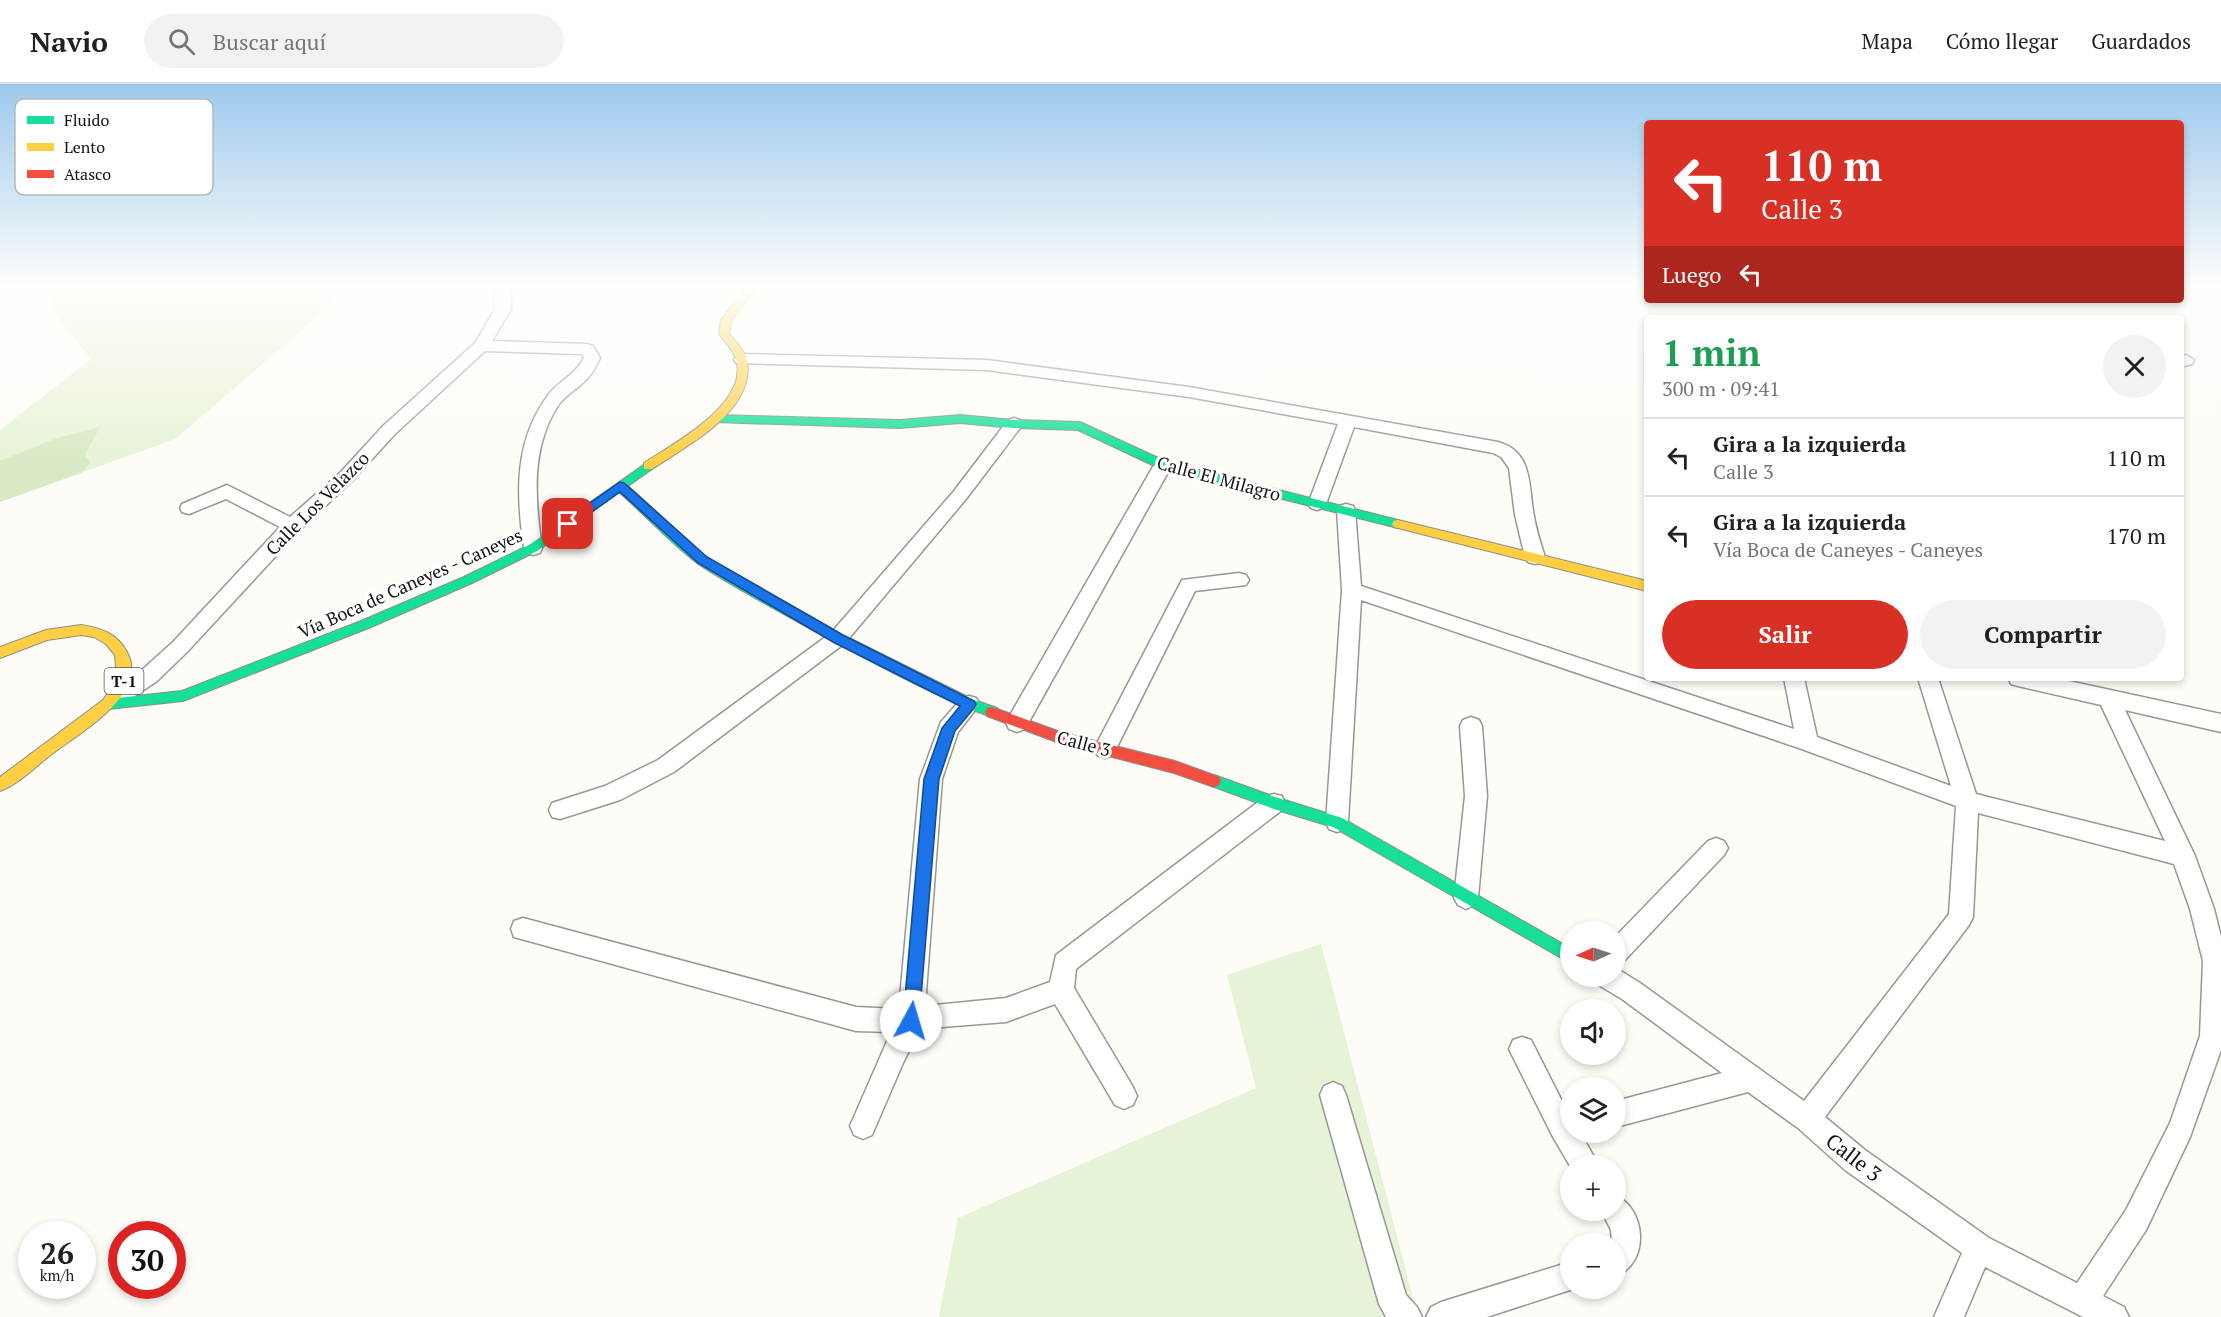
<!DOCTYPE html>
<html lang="es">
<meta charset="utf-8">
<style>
:root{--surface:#fff;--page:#f2f2f2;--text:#202124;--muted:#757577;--line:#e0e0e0;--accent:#d93025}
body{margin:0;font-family:"PT Serif",serif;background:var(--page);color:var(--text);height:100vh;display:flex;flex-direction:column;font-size:22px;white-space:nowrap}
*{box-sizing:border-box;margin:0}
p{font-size:20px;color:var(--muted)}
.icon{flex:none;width:33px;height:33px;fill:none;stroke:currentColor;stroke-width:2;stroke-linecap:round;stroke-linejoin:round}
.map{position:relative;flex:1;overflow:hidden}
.sheet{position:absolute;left:1644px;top:231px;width:540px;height:366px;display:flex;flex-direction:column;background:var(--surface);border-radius:6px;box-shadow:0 3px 9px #0003}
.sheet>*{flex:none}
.banner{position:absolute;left:1644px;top:36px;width:540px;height:183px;border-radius:6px;box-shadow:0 3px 9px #0003;background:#d93025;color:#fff;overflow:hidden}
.needle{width:39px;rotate:267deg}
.fabs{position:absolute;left:1560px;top:837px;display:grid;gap:12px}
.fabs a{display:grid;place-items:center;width:66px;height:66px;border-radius:50%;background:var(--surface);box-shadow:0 3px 9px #0003;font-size:30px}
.speed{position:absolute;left:18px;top:1137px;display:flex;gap:12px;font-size:30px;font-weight:700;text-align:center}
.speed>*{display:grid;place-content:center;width:78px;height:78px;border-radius:50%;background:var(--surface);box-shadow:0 3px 9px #0003;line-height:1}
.speed small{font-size:15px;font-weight:400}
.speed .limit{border:9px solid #d22;background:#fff;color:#111}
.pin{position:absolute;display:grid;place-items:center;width:51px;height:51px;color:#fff;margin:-26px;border-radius:12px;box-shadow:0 3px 9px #0006}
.me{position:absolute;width:66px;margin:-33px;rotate:6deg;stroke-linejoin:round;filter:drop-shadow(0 0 4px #0008)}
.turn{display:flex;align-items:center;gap:21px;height:126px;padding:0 18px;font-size:27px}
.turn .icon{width:78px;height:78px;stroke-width:2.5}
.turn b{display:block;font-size:42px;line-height:51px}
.then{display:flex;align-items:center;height:57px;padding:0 18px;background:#0003;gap:12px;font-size:22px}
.round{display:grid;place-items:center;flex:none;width:63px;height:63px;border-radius:32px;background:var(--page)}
.headline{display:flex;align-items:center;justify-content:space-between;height:102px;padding:0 18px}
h1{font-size:36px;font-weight:700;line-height:45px;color:#1e9e55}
.action{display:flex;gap:12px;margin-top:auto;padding:12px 18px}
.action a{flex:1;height:69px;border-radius:36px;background:var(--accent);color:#fff;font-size:24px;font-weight:700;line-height:69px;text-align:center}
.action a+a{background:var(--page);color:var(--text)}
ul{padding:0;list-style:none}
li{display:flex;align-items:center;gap:18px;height:78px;padding:0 18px;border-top:2px solid var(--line)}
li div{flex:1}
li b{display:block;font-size:22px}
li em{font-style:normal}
header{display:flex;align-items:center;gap:36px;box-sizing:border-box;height:84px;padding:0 30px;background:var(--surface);border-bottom:2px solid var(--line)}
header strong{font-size:28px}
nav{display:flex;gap:33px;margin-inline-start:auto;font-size:21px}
.search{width:420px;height:54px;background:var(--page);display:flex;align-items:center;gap:15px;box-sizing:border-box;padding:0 21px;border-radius:33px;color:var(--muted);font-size:22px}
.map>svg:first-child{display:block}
.green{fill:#e7f3d7}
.forest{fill:#d8eac5}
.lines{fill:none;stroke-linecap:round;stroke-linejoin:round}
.street-casing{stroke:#979795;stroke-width:3}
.fast-casing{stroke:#8e8d8b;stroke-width:2}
.slow-casing{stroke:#8e8d8b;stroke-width:2}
.jam-casing{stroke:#8e8d8b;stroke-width:2}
.street{fill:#fffffe;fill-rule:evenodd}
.fast{fill:#16e098;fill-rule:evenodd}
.slow{fill:#ffcf43;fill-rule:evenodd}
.jam{fill:#f24e42;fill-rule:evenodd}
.route{fill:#1a73e8;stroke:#114b97;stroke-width:1.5}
.labels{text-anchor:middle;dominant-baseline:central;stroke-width:6;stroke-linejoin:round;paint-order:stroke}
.shield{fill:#fff;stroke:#585858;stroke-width:1.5}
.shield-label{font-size:16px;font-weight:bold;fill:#111}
.street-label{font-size:18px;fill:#111;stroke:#fff}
.near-street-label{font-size:21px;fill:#111;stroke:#fff}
.key{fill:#fff;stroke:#b8b8b8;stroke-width:1.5}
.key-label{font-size:16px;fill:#111}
</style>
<header>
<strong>Navio</strong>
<div class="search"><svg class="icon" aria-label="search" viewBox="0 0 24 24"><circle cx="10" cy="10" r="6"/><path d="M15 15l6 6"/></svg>Buscar aquí</div>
<nav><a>Mapa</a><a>Cómo llegar</a><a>Guardados</a></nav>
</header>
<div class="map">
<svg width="2221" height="1233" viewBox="0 0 2221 1233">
<rect width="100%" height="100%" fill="#fdfcf7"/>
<!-- green -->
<path class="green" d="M59,203H347L310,239L175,355L0,418V346L91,275L49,222Z
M1321,860L1418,1233H939L958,1134L1256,1004L1227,891Z"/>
<!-- forest -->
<path class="forest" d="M100,343L85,370L90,379L81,389L0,418V377L57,354Z"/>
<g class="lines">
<!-- street casing -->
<g class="street-casing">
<path id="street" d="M495,203H511V225L492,257L587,260L593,262L600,274C596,282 592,291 585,297C577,305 567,310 560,319C530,362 535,415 542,464L540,469L533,471L526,469L524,464C516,410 514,356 549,310C560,296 575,291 584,274L582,270L485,267L395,350L352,397L299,447L187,568L157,597L123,620L116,622L109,620L106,614L109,608L143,585L173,558L280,443L226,415L189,430L182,428L180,424L182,420L227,401L290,433L340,389L383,342L475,259L495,225Z
M742,270L987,276L1189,303L1498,358C1534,368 1528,403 1534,432C1536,446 1541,460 1545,473L1542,478L1535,480L1528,478L1525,473L1515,431L1509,384L1501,373L1493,369L1354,343L1326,420L1323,424L1317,426L1311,424L1308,420L1338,340L1189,313L987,286L736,279L734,275Z
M2186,271L2194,276L2192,280L2181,283V272Z
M1014,334L1020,336L1023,340L1020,344L966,415L845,559L674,688L620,716L560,735L552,733L549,726L552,719L605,702L658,676L831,549L954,407L1008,336Z
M1163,375L1169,377L1172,381L1025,645L1017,648L1009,645L1006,639L1009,633L1154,381L1157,377Z
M1346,420L1353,422L1355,426L1361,502L1794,645L1784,594H1804L1817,653L1951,702L1918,594H1938L1976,710L2165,757L2101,621L2018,602L2011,600L2008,594H2055L2221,630V648L2125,626L2195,772L2214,825L2221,853V966L2190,1053L2146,1146L2103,1212L2124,1223L2129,1233H2083L1985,1183L1964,1233H1934L1962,1169L1845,1086L1798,1044L1748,1008L1616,1043V1017L1722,989L1622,915L1597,900L1594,892H1616V884L1640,899L1804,1017L1949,830L1956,722L1799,664L1361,516L1348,738L1345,745L1337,748L1329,745L1326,738L1342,506L1337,426L1339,422ZM1978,729L2174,780L2190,825L2203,877L2200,952L2170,1039L2126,1126L2077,1199L1989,1154L1865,1066L1825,1033L1969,841L1973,833Z
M1239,489L1246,491L1249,496L1246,501L1195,507L1113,671L1105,674L1097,671L1094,665L1182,496Z
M969,612L976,614L980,620L958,648L942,695L925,922L1006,914L1050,898L1056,871L1266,712L1274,710L1282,712L1285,719L1282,726L1076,885L1074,904L1133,1003L1137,1012L1133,1021L1124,1025L1115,1021L1055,920L1006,938L942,943L919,947L903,979L872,1051L863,1055L854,1051L850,1042L891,948L856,947L514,853L511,845L514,837L523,834L856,923L899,925L920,695L941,638L962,614Z
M1471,633L1479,636L1482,642L1487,712L1478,814L1474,821L1466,825L1458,821L1454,814L1465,712L1460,642L1463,636Z
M1716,754L1724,757L1728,764L1724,771L1625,876L1616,879V852L1708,757Z
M1522,953L1531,956L1570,1033V1048H1580L1599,1082H1570L1553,1053L1509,965L1513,956Z
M1333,998L1342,1002L1346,1011L1406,1211L1417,1223L1422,1233H1386L1379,1220L1320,1011L1324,1002Z
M1616,1112C1645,1124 1651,1178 1616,1192V1160H1612L1611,1146L1601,1126H1616Z
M1570,1178V1204H1575L1570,1206L1487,1233H1426L1431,1223L1441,1218Z"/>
</g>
<!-- fast casing -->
<g class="fast-casing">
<path id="fast" d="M717,331L900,336L960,331L1014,336L1080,338L1167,378L1398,436L1404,440L1398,444L1159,384L1078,346L1014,344L960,339L900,344L713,338L711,335Z
M648,378L652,379V385L628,402L706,473L843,551L974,616L997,624L999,628L997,632C976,639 727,501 697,479C670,458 645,431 619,408L537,467L472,499L371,543L183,617L108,625L103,624L101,620L103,616L108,615L182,607L361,537L464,493L529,461Z
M1214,691L1275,713L1342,734L1570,864V879L1333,743L1274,725L1209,701L1207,697L1209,693Z"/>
</g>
<!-- slow casing -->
<g class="slow-casing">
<path id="slow" d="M746,203H757L731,236L729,250C735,257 745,266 747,276C756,327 686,362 652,385H644V379C673,360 753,318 735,273C732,264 724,257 719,250L721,236Z
M1398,436L1647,497V507L1394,443L1392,440L1394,437Z
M81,541C100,544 117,549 127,568C150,610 79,649 52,670C37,681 18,701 0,707V693L103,616L117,596L115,571L106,560L94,553L81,551L47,556L0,574V563L46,546Z"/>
</g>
<!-- jam casing -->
<g class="jam-casing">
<path id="jam" d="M992,623L1063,649L1175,677L1219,693L1221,697L1219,701L1214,703L1174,689L1062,660L987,632L985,628L987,624Z"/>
</g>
<!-- street -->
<use href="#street" class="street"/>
<!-- fast -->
<use href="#fast" class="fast"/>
<!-- slow -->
<use href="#slow" class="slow"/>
<!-- jam -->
<use href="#jam" class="jam"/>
</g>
<!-- sky -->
<linearGradient id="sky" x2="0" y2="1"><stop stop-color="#9dc9ee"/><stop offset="0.54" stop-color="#fefefb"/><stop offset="1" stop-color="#fefefb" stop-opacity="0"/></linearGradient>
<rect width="2221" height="376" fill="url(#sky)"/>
<!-- route -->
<path class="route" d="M620,398L624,399L707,473L843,551L974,617L976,620L974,624L955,647L939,695L919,937L917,942L911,944L905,942L903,937L924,695L942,644L960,622L833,558L698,479L620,408L572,442H564V437Z"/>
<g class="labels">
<!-- shield labels -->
<rect class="shield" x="104.5" y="584" width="39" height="26" rx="4.5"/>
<g class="shield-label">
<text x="124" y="597">T-1</text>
</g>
<!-- street labels -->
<g class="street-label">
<text transform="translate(1219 394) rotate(15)">Calle El Milagro</text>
<text transform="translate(317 419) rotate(-45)">Calle Los Velazco</text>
<text transform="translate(410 499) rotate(-24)">Vía Boca de Caneyes - Caneyes</text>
<text transform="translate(1084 659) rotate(15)">Calle 3</text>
</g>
<!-- near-street labels -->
<g class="near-street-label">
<text transform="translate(1854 1073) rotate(38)">Calle 3</text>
</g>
</g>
<!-- legend -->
<rect x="15" y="15" width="198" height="96" rx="9" class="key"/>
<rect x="27" y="32" width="27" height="8" fill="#16e098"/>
<rect x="27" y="59" width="27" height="8" fill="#ffcf43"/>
<rect x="27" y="86" width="27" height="8" fill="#f24e42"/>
<g class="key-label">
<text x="64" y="42">Fluido</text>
<text x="64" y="69">Lento</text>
<text x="64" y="96">Atasco</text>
</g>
</svg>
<div class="fabs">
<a><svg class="needle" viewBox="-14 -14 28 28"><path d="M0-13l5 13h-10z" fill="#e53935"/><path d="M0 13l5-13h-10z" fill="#757577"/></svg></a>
<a><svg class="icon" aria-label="sound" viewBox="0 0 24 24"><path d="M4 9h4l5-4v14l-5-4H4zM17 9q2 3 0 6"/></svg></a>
<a><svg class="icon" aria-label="layers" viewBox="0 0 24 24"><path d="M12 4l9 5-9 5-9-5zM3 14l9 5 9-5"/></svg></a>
<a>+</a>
<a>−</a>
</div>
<div class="speed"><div>26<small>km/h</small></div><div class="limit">30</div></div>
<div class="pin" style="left:568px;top:440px;background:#d93025"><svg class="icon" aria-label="arrive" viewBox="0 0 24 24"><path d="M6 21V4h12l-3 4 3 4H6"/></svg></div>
<svg class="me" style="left:911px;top:937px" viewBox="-20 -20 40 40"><circle r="19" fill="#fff"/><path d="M0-13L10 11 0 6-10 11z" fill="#1a73e8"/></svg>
<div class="banner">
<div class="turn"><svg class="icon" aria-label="left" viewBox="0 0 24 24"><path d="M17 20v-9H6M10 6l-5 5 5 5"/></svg><div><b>110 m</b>Calle 3</div></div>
<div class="then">Luego<svg class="icon" aria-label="left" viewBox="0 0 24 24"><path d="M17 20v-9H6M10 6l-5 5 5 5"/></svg></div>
</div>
<section class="sheet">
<div class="headline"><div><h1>1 min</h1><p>300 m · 09:41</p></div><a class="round"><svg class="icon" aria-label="close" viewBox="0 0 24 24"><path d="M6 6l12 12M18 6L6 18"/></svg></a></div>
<ul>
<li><svg class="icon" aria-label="left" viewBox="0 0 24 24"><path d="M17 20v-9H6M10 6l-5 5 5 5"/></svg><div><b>Gira a la izquierda</b><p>Calle 3</p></div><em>110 m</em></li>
<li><svg class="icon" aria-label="left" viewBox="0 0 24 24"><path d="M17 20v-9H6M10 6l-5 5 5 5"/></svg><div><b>Gira a la izquierda</b><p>Vía Boca de Caneyes - Caneyes</p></div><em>170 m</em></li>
</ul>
<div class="action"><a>Salir</a><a>Compartir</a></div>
</section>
</div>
